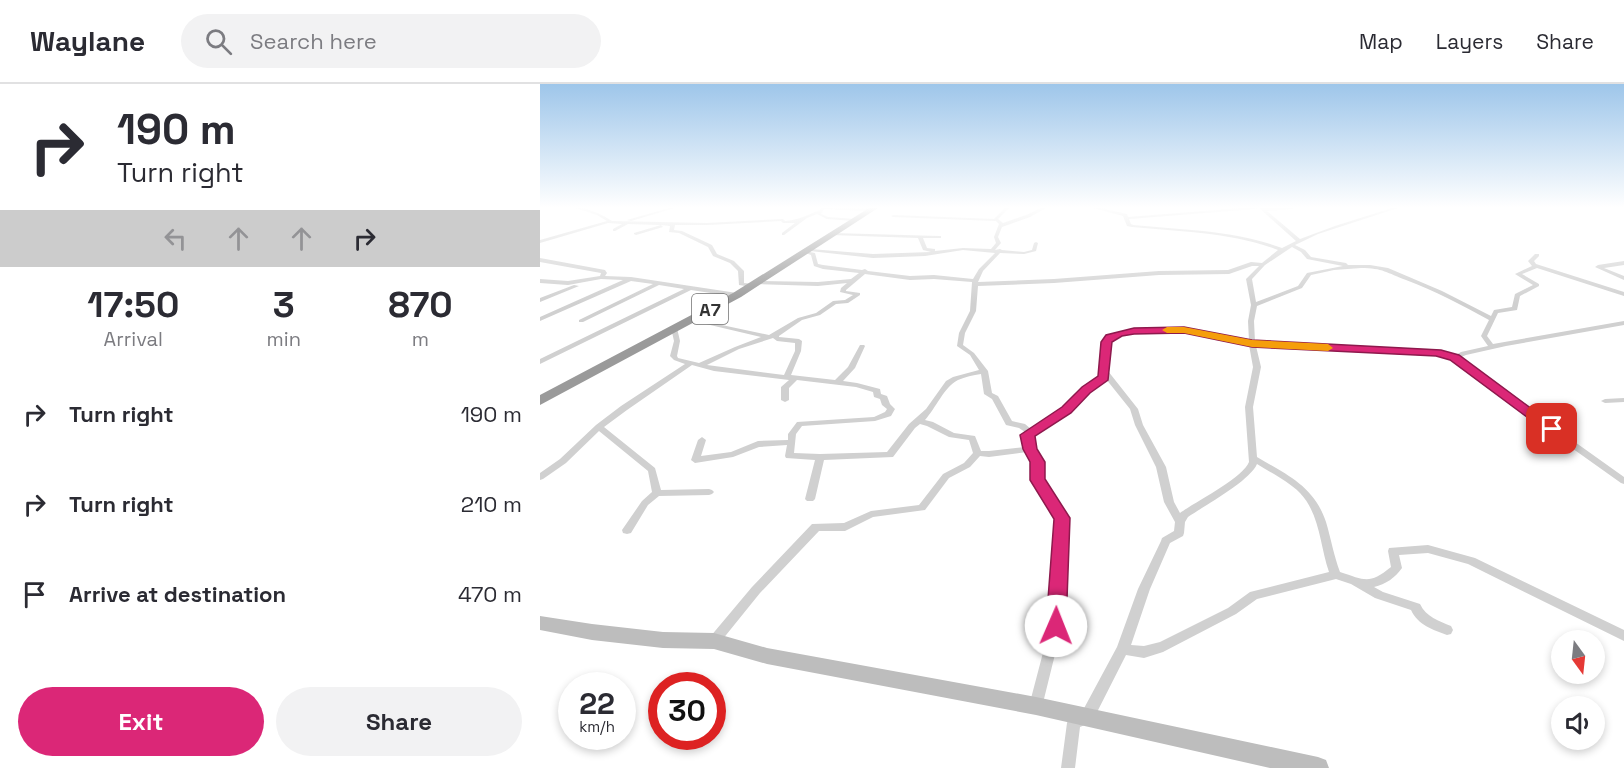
<!DOCTYPE html>
<style>
:root{--surface:#fff;--page:#f2f2f3;--text:#2b2b33;--muted:#7c7c81;--line:#e1e1e2;--accent:#db2777}
body{margin:0;font-family:"Space Grotesk",sans-serif;background:var(--page);color:var(--text);height:100vh;display:flex;flex-direction:column;font-size:22px;white-space:nowrap}
*{box-sizing:border-box;margin:0}
p{font-size:20px;color:var(--muted)}
.icon{flex:none;width:33px;height:33px;fill:none;stroke:currentColor;stroke-width:2;stroke-linecap:round;stroke-linejoin:round}
.map{position:relative;flex:1;overflow:hidden}
.sheet{display:flex;flex-direction:column;background:var(--surface);width:540px}
.sheet>*{flex:none}
.guide{background:#fff;color:var(--text);overflow:hidden}
.needle{width:39px;rotate:165deg}
.controls{position:absolute;left:1011px;top:546px;display:grid;gap:12px}
.controls a{display:grid;place-items:center;width:54px;height:54px;border-radius:50%;background:var(--surface);box-shadow:0 3px 9px #0003;font-size:30px}
.speed{position:absolute;left:18px;top:588px;display:flex;gap:12px;font-size:30px;font-weight:700;text-align:center}
.speed>*{display:grid;place-content:center;width:78px;height:78px;border-radius:50%;background:var(--surface);box-shadow:0 3px 9px #0003;line-height:1}
.speed small{font-size:15px;font-weight:400}
.speed .limit{border:9px solid #d22;background:#fff;color:#111}
.pin{position:absolute;display:grid;place-items:center;width:51px;height:51px;color:#fff;margin:-26px;border-radius:12px;box-shadow:0 3px 9px #0006}
.me{position:absolute;width:66px;margin:-33px;rotate:1deg;stroke-linejoin:round;filter:drop-shadow(0 0 4px #0008)}
.turn{display:flex;align-items:center;gap:21px;height:126px;padding:0 18px;font-size:27px}
.turn .icon{width:78px;height:78px;stroke-width:2.5}
.turn b{display:block;font-size:42px;line-height:51px}
.lanes{display:flex;align-items:center;height:57px;padding:0 18px;background:#0003;justify-content:center;gap:30px;direction:ltr}
.lanes .off{opacity:.35}
.eta{display:flex;justify-content:space-evenly;align-items:center;height:102px;text-align:center}
.eta b{font-size:36px;font-weight:600;line-height:42px}
.button{display:flex;gap:12px;margin-top:auto;padding:12px 18px}
.button a{flex:1;height:69px;border-radius:36px;background:var(--accent);color:#fff;font-size:24px;font-weight:600;line-height:69px;text-align:center}
.button a+a{background:var(--page);color:var(--text)}
ul{padding:0;list-style:none}
li{display:flex;align-items:center;gap:18px;height:90px;padding:0 18px}
li div{flex:1}
li b{display:block;font-size:22px}
li em{font-style:normal}
header{display:flex;align-items:center;gap:36px;box-sizing:border-box;height:84px;padding:0 30px;background:var(--surface);border-bottom:2px solid var(--line)}
header strong{font-size:28px}
nav{display:flex;gap:33px;margin-inline-start:auto;font-size:21px}
.search{width:420px;height:54px;background:var(--page);display:flex;align-items:center;gap:15px;box-sizing:border-box;padding:0 21px;border-radius:33px;color:var(--muted);font-size:22px}
main{display:flex;flex:1;min-height:0}
.map>svg:first-child{display:block}
.lines{fill:none;stroke-linecap:round;stroke-linejoin:round}
.street{fill:#d0d0d0;fill-rule:evenodd}
.secondary{fill:#bdbdbd;fill-rule:evenodd}
.highway{fill:#9a9a9a;fill-rule:evenodd}
.route{fill:#db2777;stroke:#8e194d;stroke-width:1.5}
.slow{fill:#f59e0b}
.labels{text-anchor:middle;dominant-baseline:central;stroke-width:6;stroke-linejoin:round;paint-order:stroke}
.shield{fill:#fff;stroke:#707070;stroke-width:1.5}
.shield-label{font-size:18px;font-weight:bold;fill:#333}
</style>
<header>
<strong>Waylane</strong>
<div class="search"><svg class="icon" aria-label="search" viewBox="0 0 24 24"><circle cx="10" cy="10" r="6"/><path d="M15 15l6 6"/></svg>Search here</div>
<nav><a>Map</a><a>Layers</a><a>Share</a></nav>
</header>
<main>
<section class="sheet">
<div class="guide">
<div class="turn"><svg class="icon" aria-label="right" viewBox="0 0 24 24"><path d="M7 20v-9h11M14 6l5 5-5 5"/></svg><div><b>190 m</b>Turn right</div></div>
<div class="lanes"><svg class="icon off" aria-label="left" viewBox="0 0 24 24"><path d="M17 20v-9H6M10 6l-5 5 5 5"/></svg><svg class="icon off" aria-label="ahead" viewBox="0 0 24 24"><path d="M12 20V5M6 11l6-6 6 6"/></svg><svg class="icon off" aria-label="ahead" viewBox="0 0 24 24"><path d="M12 20V5M6 11l6-6 6 6"/></svg><svg class="icon" aria-label="right" viewBox="0 0 24 24"><path d="M7 20v-9h11M14 6l5 5-5 5"/></svg></div>
</div>
<div class="eta">
<div><b>17:50</b><p>Arrival</p></div>
<div><b>3</b><p>min</p></div>
<div><b>870</b><p>m</p></div>
</div>
<ul>
<li><svg class="icon" aria-label="right" viewBox="0 0 24 24"><path d="M7 20v-9h11M14 6l5 5-5 5"/></svg><div><b>Turn right</b></div><em>190 m</em></li>
<li><svg class="icon" aria-label="right" viewBox="0 0 24 24"><path d="M7 20v-9h11M14 6l5 5-5 5"/></svg><div><b>Turn right</b></div><em>210 m</em></li>
<li><svg class="icon" aria-label="arrive" viewBox="0 0 24 24"><path d="M6 21V4h12l-3 4 3 4H6"/></svg><div><b>Arrive at destination</b></div><em>470 m</em></li>
</ul>
<div class="button"><a>Exit</a><a>Share</a></div>
</section>
<div class="map">
<svg width="1084" height="684" viewBox="0 0 1084 684">
<rect width="100%" height="100%" fill="#fff"/>
<g class="lines">
<!-- street -->
<path class="street" d="M36,124C49,124 61,130 72,137L167,139L243,135L245,137C259,136 267,131 280,126L281,124L331,125L333,126L331,127L284,125L281,130L288,133L315,135L317,136L315,137L287,135L277,130L267,134L244,151H242V149L255,139H243L241,137L167,141H135L134,146L142,147L172,161L177,170L194,177L204,187V199L214,200V198L216,197L278,198L311,195L319,189L283,185L274,182L271,171L263,168L265,167L275,169L278,180L283,181L322,186L325,185L328,187L370,192L394,191L433,195L439,185L455,169L423,166L385,172L333,174L270,167L268,166L270,165L333,170L391,168L383,166L378,154L291,151V149H293L399,152H401V154H383L387,164L395,165V167L423,164L451,165L456,159L454,153L459,140L456,137L353,133L351,132L353,131L454,135L465,124H469L458,135L463,139L486,131L501,124H506L490,133L462,143L458,153L461,159L455,166L460,165L462,166L484,168L492,166L494,159L496,158L498,159L496,167L484,170L460,169L443,187L438,198L514,195L619,187L688,186L711,178L722,179L738,166C691,148 642,148 592,143L587,142L583,132L553,124H560L587,130L588,133L702,124H717L715,125L589,135L591,140L593,141C643,146 694,146 742,164L756,157L719,124H754L752,125L727,127L760,155L795,142L852,124H858L778,150L755,161L765,166L771,173L806,179L808,181H830L848,184L902,207L951,232L954,226L972,223L975,210L993,201L975,190L992,182L988,177L995,170H999V172L994,177L996,180L1084,208V212L997,184L982,190L999,200V202L980,212L977,226L958,229L947,252L953,260L1084,237V241L966,262L926,271L919,274L952,299L1084,393V400L1081,399L946,303L912,275L890,269L716,262L721,283L713,323L717,373C747,391 774,402 786,438C791,455 794,472 800,488C825,496 829,501 851,483L848,467L849,464L888,461L935,474L1084,546V557L928,480L888,469L859,471L862,484C855,494 846,500 834,503L843,508L880,520C886,533 899,537 911,542L913,546L911,550L907,551C893,546 878,541 871,526L835,514L811,500L796,495L717,515L696,530L623,568L604,574L586,571L552,638L540,643L535,684H521L527,639L529,634L542,628L577,563L598,505L621,457L622,454L634,447L635,438L624,418L616,383L595,341L590,325L566,295L544,313L530,328L491,352L494,365L502,378L503,396L527,434L522,542L501,627L496,629L491,627L489,622L510,542L517,434L493,396L494,378L487,368L449,373L440,372L430,383L409,394L385,426L333,433L305,447H279L220,509L178,561L174,562L170,561L168,557L170,553L212,503L272,440L304,439L331,427L379,421L403,390L424,379L433,369L429,356L409,353L387,342L380,340L375,344L353,373L284,376L275,415L273,417H267L265,415L275,376L246,374L245,372L247,361L219,363L193,373L155,379L151,376L158,356L162,353L166,356L161,372L191,368L218,357L248,356V350L257,338L334,333L345,328L347,325L342,321L340,315L334,313L333,308L316,303L257,296L249,304V316L245,318L241,316V303L249,296L174,287L152,281L87,326L64,343L115,384L121,406L169,405L172,406L174,408L172,410L169,411L119,412L108,421L91,449L87,450L83,449L82,446L102,417L112,408L108,387L59,347L26,379L3,395L0,396V389L20,375L56,341L81,322L145,280L134,276L130,272L134,257L131,244L132,243L134,242L137,244L140,257L137,272L138,274L159,279L195,263L221,253L149,236V234L229,251L258,234L276,229L293,217L305,216L313,211L300,208L301,204L307,199L278,202L214,200V202L212,203L199,201L198,187L190,179L173,172L168,163L139,149L129,148L130,142L121,141L123,143L96,151L94,150V149L121,141L88,140L75,147H73V145L82,140L68,139L0,159V156L67,137L57,131ZM752,163L761,168L767,175L803,182L767,189L758,202L716,218L712,195L725,181ZM712,182H719L706,195L711,221L708,237L709,257L644,244L594,245L568,252L561,275L560,292L538,309L524,324L491,345L485,340L472,337L458,312L452,309L448,287L434,269L423,261L425,249L436,227L438,202L514,199L619,191L689,190ZM821,184C843,184 847,189 866,196C895,207 922,221 949,236L941,252L948,262L921,268L914,272L891,265L715,258L714,237L717,222L762,204L771,191L794,186ZM325,190L370,196L394,195L432,198L430,227L419,249L417,262L430,271L439,286L413,293L406,297L386,325L369,340L347,368L280,370L254,369L256,350L262,342L335,337L351,332L355,325L350,320L347,312L341,310L340,305L317,299L303,297L315,284L325,262L324,261H320L308,283L295,296L251,291L261,267L262,257L259,255L239,253V252L262,236L280,231L296,220L308,219L320,211V209L306,207V206ZM644,248L709,261L713,283L705,323L709,378C703,394 655,418 640,429L634,418L626,383L603,341L598,325L568,287L567,275L573,254L594,249ZM233,254L237,257L255,259V267L244,291L167,281L199,265ZM441,290L444,310L452,315L466,341L479,344L485,348L483,351L485,363L449,367H441L435,352L414,349L393,338L385,336C396,324 404,303 418,296C425,293 433,291 441,290ZM717,380C731,389 748,397 760,409C780,430 780,462 789,488L710,508L688,524L620,558L604,562L591,561L610,505L630,459L643,452L644,449L645,438L648,433C664,422 710,397 717,380Z
M129,124H135L91,137L87,136Z
M0,174L65,186L67,189L65,192L91,193L197,209L200,211L197,213L151,206L0,280V275L144,205L119,201L43,238H39V236L113,200L91,197L0,237V233L83,196L61,195L28,201L0,199V195L28,197L60,192L61,189L0,178Z
M1084,177V181L1064,184L1084,192V196L1055,183L1058,181Z
M34,201L39,202L0,218V214Z
M1084,314V318L1065,319L1061,317L1065,315Z"/>
<!-- secondary -->
<path class="secondary" d="M0,532L52,540L123,548L174,549L227,564L496,613L778,673L786,676L789,684H730L496,631L227,580L174,565L123,564L52,556L0,546Z"/>
<!-- highway -->
<path class="highway" d="M329,124H338L201,213L0,321V311L193,209Z"/>
</g>
<!-- sky -->
<linearGradient id="sky" x2="0" y2="1"><stop stop-color="#9ec6ea"/><stop offset="0.56" stop-color="#fff"/><stop offset="1" stop-color="#fff" stop-opacity="0"/></linearGradient>
<rect width="1084" height="220" fill="url(#sky)"/>
<!-- route -->
<path class="route" d="M644,243L712,256L901,266L919,271L1019,345L1017,348H1007L910,276L896,272L712,263L644,249L594,250L582,252L572,258L568,296L550,309L531,329L495,352L497,365L505,378V395L530,434L526,542L523,548L516,550L509,548L506,542L514,435L490,396V378L483,365L480,351L522,323L542,303L558,292L561,258L566,251L594,244Z"/>
<!-- slow -->
<path class="slow" d="M644,243L712,256L788,260L793,264L788,267L712,263L644,249H627L622,246L627,243Z"/>
<g class="labels">
<!-- shield labels -->
<rect class="shield" x="152" y="210" width="36" height="30" rx="4.5"/>
<g class="shield-label">
<text x="170" y="225">A7</text>
</g>
</g>
</svg>
<div class="controls">
<a><svg class="needle" viewBox="-14 -14 28 28"><path d="M0-13l5 13h-10z" fill="#e53935"/><path d="M0 13l5-13h-10z" fill="#7c7c81"/></svg></a>
<a><svg class="icon" aria-label="sound" viewBox="0 0 24 24"><path d="M4 9h4l5-4v14l-5-4H4zM17 9q2 3 0 6"/></svg></a>
</div>
<div class="speed"><div>22<small>km/h</small></div><div class="limit">30</div></div>
<div class="pin" style="left:1012px;top:345px;background:#d93025"><svg class="icon" aria-label="arrive" viewBox="0 0 24 24"><path d="M6 21V4h12l-3 4 3 4H6"/></svg></div>
<svg class="me" style="left:516px;top:542px" viewBox="-20 -20 40 40"><circle r="19" fill="#fff"/><path d="M0-13L10 11 0 6-10 11z" fill="#db2777"/></svg>
</div>
</main>
